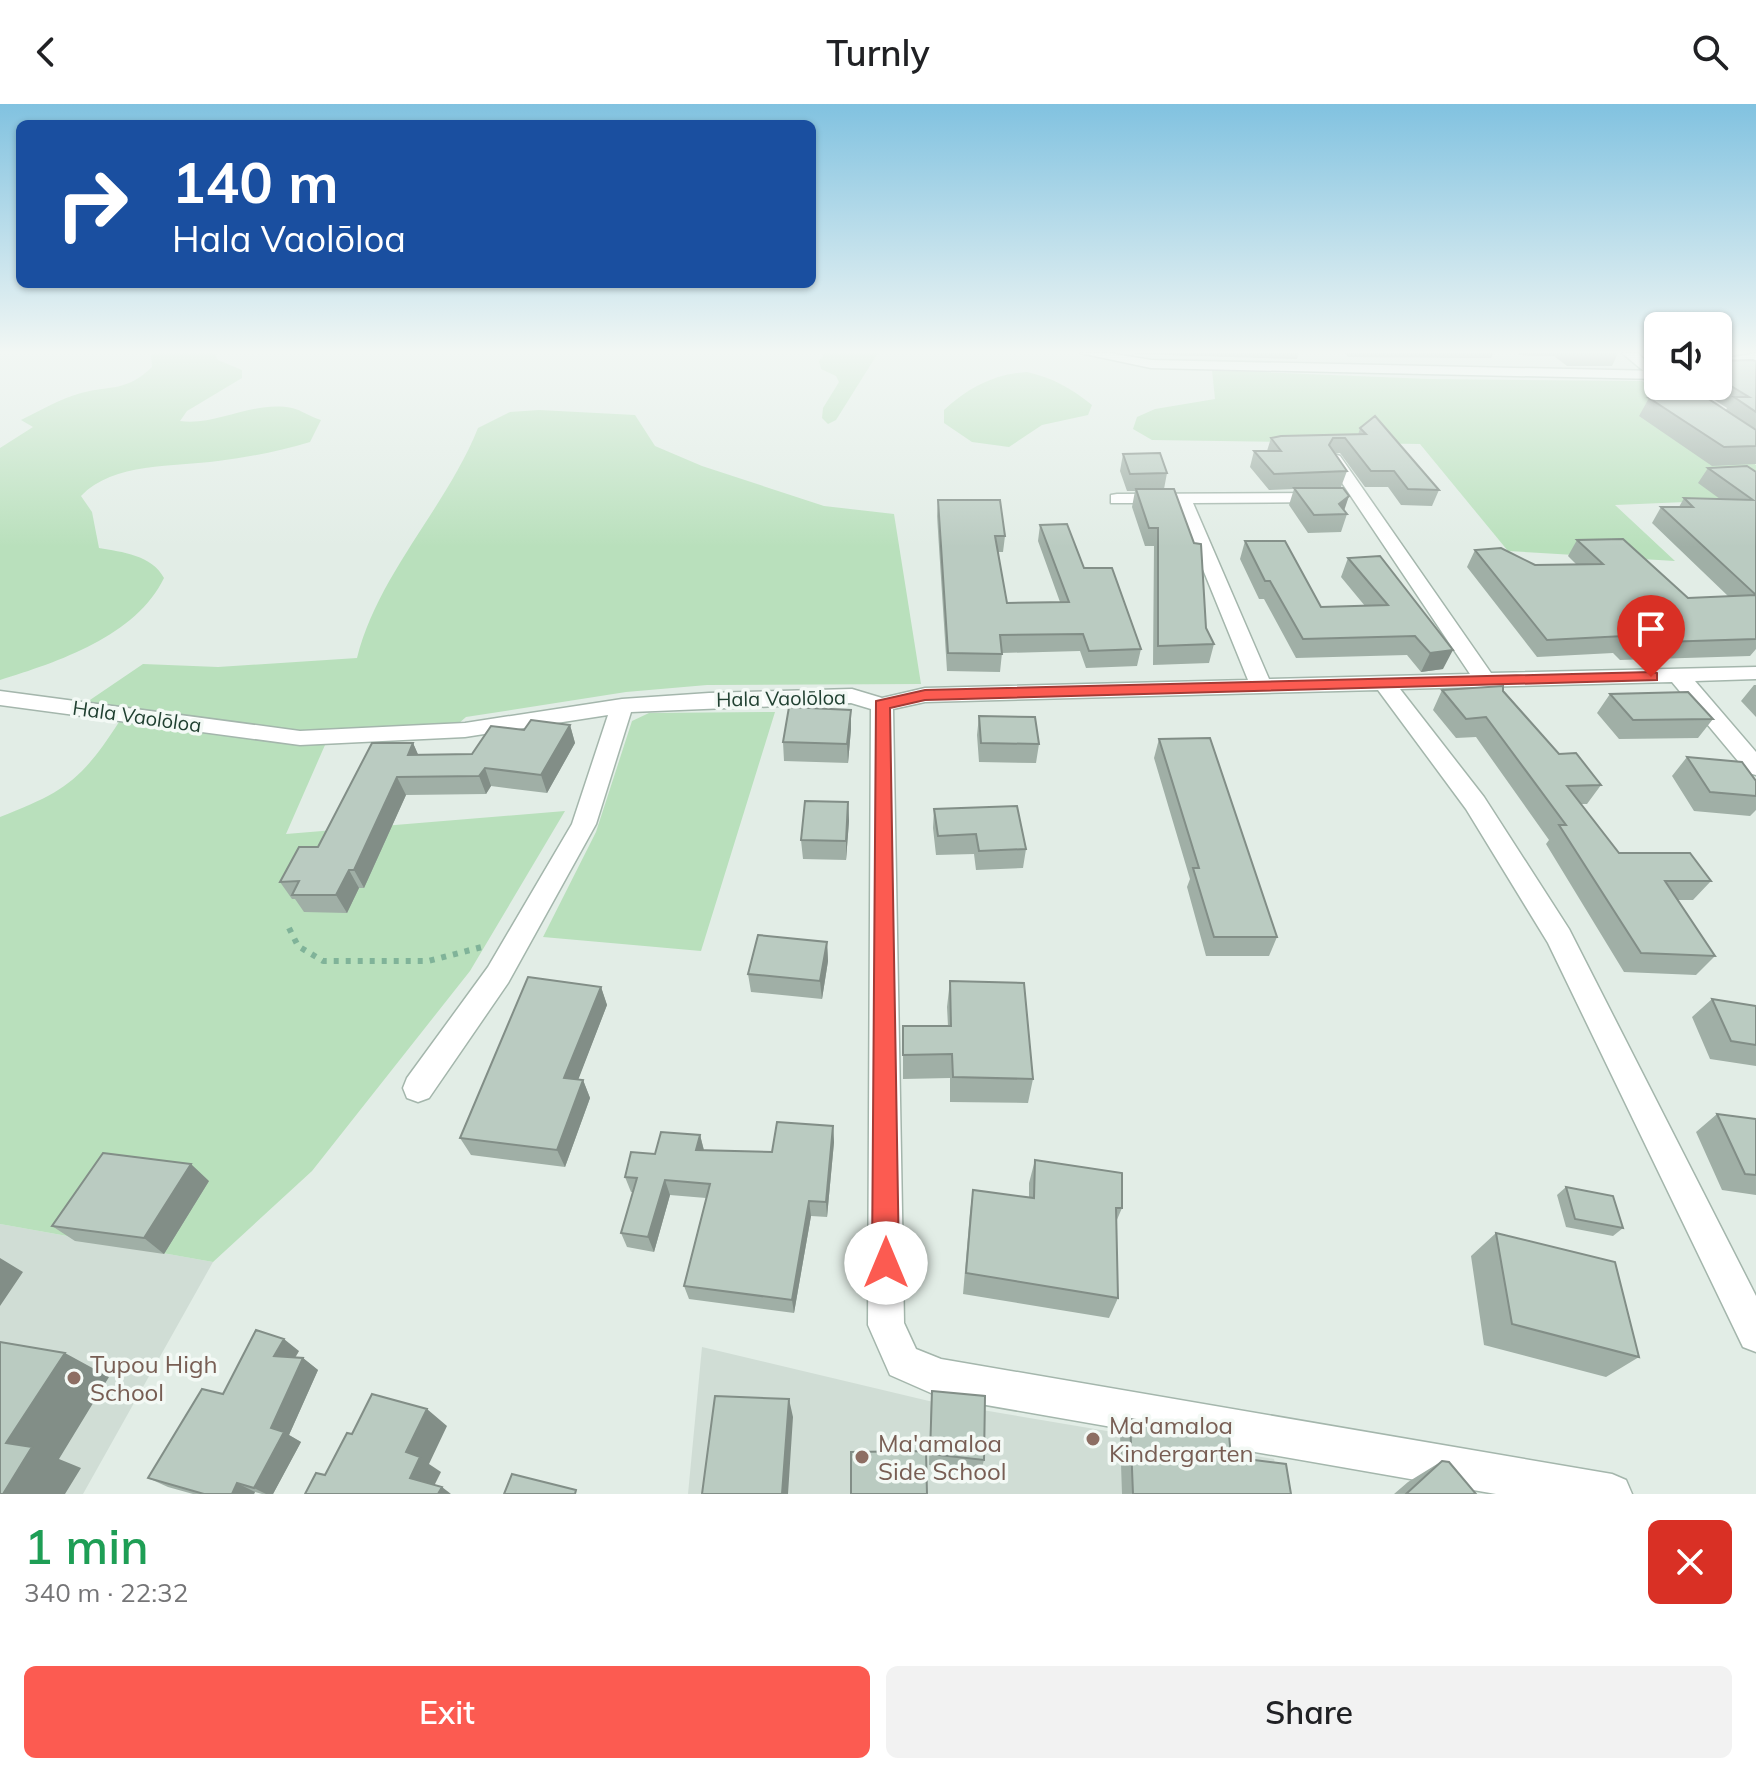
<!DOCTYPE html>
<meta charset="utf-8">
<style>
:root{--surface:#fff;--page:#f2f2f2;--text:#202124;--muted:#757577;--accent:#fc5b51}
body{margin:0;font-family:Mulish,sans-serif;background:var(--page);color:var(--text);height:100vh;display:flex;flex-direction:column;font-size:30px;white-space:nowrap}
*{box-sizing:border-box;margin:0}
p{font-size:26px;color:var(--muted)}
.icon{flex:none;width:44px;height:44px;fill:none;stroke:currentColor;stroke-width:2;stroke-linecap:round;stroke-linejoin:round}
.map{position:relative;height:1390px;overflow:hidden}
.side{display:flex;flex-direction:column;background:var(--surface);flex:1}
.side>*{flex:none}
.top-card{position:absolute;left:16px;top:16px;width:800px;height:168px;border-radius:12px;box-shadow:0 2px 6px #0004;background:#1a4fa0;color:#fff;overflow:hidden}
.buttons{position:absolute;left:1644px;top:208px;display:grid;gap:16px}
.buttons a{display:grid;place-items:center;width:88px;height:88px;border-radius:12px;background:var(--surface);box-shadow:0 2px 6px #0004;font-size:40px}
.pin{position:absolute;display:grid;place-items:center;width:68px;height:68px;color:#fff;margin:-82px -34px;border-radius:50% 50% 50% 0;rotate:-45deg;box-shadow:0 0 8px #0007}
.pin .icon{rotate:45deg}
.me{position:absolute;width:88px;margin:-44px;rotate:0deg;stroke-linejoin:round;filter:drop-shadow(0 0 6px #0008)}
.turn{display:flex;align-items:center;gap:28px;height:168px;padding:0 24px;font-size:36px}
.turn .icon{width:104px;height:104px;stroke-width:2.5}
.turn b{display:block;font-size:56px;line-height:68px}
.round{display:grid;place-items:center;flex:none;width:84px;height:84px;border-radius:12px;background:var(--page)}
.head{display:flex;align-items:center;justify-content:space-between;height:136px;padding:0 24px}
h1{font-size:48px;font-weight:600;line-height:60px;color:#1e9e55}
.button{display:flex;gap:16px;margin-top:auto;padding:16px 24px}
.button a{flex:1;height:92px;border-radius:12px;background:var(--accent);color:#fff;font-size:32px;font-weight:600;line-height:92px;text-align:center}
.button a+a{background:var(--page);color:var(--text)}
header{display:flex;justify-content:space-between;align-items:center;height:104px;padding:0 24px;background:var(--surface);font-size:36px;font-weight:600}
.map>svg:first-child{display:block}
.built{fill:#d0ddd5}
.green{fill:#b9e0bc}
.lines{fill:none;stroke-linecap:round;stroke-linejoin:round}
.street-casing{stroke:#a4b6ac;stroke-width:3}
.secondary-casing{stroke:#a2bdaf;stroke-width:3}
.path{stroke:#80b399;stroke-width:6;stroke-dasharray:5 7;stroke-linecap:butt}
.street{fill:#fff;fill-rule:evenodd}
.secondary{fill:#fff;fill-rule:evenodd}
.wall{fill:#a0afa6}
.shaded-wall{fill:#828e87}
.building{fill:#bacbc1;stroke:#828e87;stroke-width:2}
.route{fill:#fc5b51;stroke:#a43b35;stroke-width:2}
.education-dot{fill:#8d6e63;stroke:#f3f9f5;stroke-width:3}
.labels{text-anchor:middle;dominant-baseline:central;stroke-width:7;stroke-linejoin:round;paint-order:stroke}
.street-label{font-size:20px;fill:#204031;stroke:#f3f9f5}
.near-education-label{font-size:24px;fill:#785e54;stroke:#f3f9f5;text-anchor:start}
</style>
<header><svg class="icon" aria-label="back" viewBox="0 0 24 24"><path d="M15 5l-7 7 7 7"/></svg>Turnly<svg class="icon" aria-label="search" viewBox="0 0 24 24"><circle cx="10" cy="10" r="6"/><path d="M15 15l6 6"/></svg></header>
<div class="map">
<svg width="1756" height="1390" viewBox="0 0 1756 1390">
<rect width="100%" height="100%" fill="#e2ede6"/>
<!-- built -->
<path class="built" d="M0,1120L213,1158L83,1390H0Z
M702,1243L929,1297L1274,1355L1282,1390H688Z"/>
<!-- green -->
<path class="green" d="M156,249H214L218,256L242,266V274L187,307L180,317C218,322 253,296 292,304C301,306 311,313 321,316L310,338C280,347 250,353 218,357C175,363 113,358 81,392L92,408L99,444C122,448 152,451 164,474C136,532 58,558 0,576V344L33,323L21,316C41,306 60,295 81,289C112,281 126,288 152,263L151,251Z
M825,249H878L836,316L828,320L822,314L823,304L839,278L836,272L821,265L819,257Z
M1212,266L1429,275L1642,277L1756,361V395L1615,401L1675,457L1508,447L1420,340L1152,336L1133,325L1137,313L1155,305L1215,295Z
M1027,268C1053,274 1071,284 1092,301L1088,311L1042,321L1009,343L972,338L944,319V306C968,284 994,270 1027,268Z
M539,306L635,311L655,342L702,362L824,402L894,410L921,580L707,581L626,588L466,613L442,634L325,641L286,730L565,707L470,867L312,1067L213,1158L0,1120V713C64,688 81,677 119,618L87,598L143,560L218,563L357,554C378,470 446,404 478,324L510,308Z
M775,608L701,847L543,833L596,728L632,617L649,609Z"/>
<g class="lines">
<!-- street casing -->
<g class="street-casing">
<path id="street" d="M1080,249H1109L1151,256L1658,267V275L1151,264Z
M1756,249V257L1718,264V256Z
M1334,350L1340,352L1491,569L1756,563V575L1695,577L1756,648V671L1748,669L1672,578L1400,585L1484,693L1569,825L1756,1192V1248L1743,1243L1548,839L1466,705L1378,586L925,598L893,605L904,1219L916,1245L941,1255L1612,1370L1626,1376L1632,1390H1496L940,1293L890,1271L868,1221L871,605L851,599L631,608L596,720L508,879L429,994L418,998L407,994L403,984L407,974L488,863L572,720L608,611L465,633L300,641L0,601V587L300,627L465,619L622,595L709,589L852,585L882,594L925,584L1248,576L1176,399H1111V391L1117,390L1329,389V397L1323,398L1193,399L1269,575L1470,570L1326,355Z"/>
</g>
<!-- secondary casing -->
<g class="secondary-casing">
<path id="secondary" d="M1622,249H1637L1658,268V279Z
M1660,282H1676L1756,338V350Z"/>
</g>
<!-- path -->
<path class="path" d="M289,824L298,842L323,857H428L482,843"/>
<!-- street -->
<use href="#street" class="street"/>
<!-- secondary -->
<use href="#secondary" class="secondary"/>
</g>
<!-- wall -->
<path class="wall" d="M1134,249H1303H1299L1297,255L1135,250Z
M1345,249H1493L1491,254L1348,253Z
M1517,249H1618L1612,262H1567L1554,252L1519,251Z
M1718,257H1756V360L1712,362L1639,312L1649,294L1726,306L1727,304L1693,282H1718Z
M1360,324L1439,386L1432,402L1401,401L1388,383H1365L1340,349H1334L1347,367L1341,383L1344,406L1347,410L1341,428L1308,429L1289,401L1294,385L1269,386L1250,363L1254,347H1267L1271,334L1358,331Z
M1123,350L1167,369L1164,385L1206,524L1214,540L1209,559L1153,561L1154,442H1145L1132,403L1135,387H1127L1120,367Z
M1708,364L1756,368V545L1750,552L1620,556L1613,549L1537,553L1467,463L1475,446L1535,461H1577L1568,452L1577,436L1688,494L1728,492L1652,419L1661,403H1679L1684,394L1720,395L1698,379Z
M938,396L1005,432L1003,448H998L1007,499L1060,498L1038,437L1040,421L1084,464L1141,545L1137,562L1086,564L1080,547L1002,549L1000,568L947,567L937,412Z
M1245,437L1321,503L1365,502L1341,473L1348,454L1443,565L1421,568L1407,551L1296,554L1264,495H1259L1240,455Z
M1754,581H1756V613L1741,597Z
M1442,586L1503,587L1559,650L1601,681L1587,700H1581L1619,749L1711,777L1693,796H1677L1715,852L1696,871L1624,868L1546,740L1549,736L1476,633L1456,634L1433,606Z
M1610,590L1713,615L1698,634L1619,635L1597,609Z
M979,612L1039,640L1036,659L979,658L977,631Z
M570,621L575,639L547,689L491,682L486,690L406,691L364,784H359L347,809L304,808L295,795H292L280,778L318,743L413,639L418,651L472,650L524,626Z
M851,625L848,659L784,657L783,638Z
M1159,635L1277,833L1269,852H1206L1187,783L1190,775L1154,654Z
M1687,653L1756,677V706L1750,712L1694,707L1672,672Z
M848,698L849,717L846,756L803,755L801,736Z
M934,705L1026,745L1023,764L976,766L974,750L936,751L933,724Z
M827,838L828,857L822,895L751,888L748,870Z
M950,877L1033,975L1028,999L950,998V974L903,975V922H948L947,903Z
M601,883L607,901L578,975L583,976L590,994L565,1063L471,1051L460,1034Z
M1712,895L1756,902V962L1710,955L1692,913Z
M1717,1010L1756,1015V1091L1722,1086L1696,1028Z
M833,1022L834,1038L827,1113L811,1112L794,1209L689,1195L684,1182L706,1094L670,1091L654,1148L627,1143L621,1129L633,1088H631L625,1073L655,1050L700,1031L704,1046L772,1048Z
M1035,1056L1122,1104L1116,1118L1118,1194L1109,1214L963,1190L970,1108L973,1086L1029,1094V1079Z
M209,1077L164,1150L75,1137L52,1122Z
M1566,1083L1623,1124L1613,1132L1566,1123L1557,1091Z
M1496,1129L1639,1253L1606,1273L1484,1241L1471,1152Z
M299,1247L295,1254H303L318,1266L289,1331L301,1338L273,1390H262L255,1388L254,1390H193L168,1383L148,1374L223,1290Z
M932,1287L984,1356L981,1367L929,1361L931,1299Z
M1130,1315L1231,1353L1291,1390H1122L1120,1330Z
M1442,1357L1476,1390H1394L1408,1378Z"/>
<!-- shaded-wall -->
<path class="shaded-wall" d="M1349,392L1343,410L1339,400Z
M1453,546L1443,565L1421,568L1430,549Z
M851,606V625L848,659L847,640Z
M570,621L575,639L547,689L541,671Z
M413,639L421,657L408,651Z
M485,664L491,682L486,690L479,672Z
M397,673L406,691L364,784L354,766Z
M848,698L849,717L846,756V737Z
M349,766L359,784L347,809L336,791Z
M827,838L828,857L822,895L820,877Z
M601,883L607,901L572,992L564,974Z
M583,976L590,994L565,1063L557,1046Z
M833,1022L834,1038L827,1113L826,1098Z
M700,1031L704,1047L696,1046Z
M191,1060L209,1077L164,1150L144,1134Z
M665,1076L670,1091L654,1148L648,1133Z
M809,1097L811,1112L794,1209L792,1196Z
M0,1154L23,1168L0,1202Z
M284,1235L299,1247L289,1263L274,1252Z
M65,1249L109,1273L59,1355L81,1364L65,1390H3L6,1339Z
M303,1254L318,1266L289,1331L301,1338L273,1390H266L254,1384L271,1324Z
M789,1295L793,1313L788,1390H782Z
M427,1305L447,1322L429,1360L441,1368L431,1388L410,1374L406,1348Z
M237,1379L255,1388L254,1390H232Z
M442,1383L451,1390H438Z"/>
<!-- building -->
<path class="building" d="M1752,256L1756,257V308L1734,293H1749L1718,274V257Z
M1649,294H1707L1756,326V342L1724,343Z
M1375,312L1439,386L1408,385L1394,367H1371L1345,334H1333L1329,341L1347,367L1274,370L1254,347H1281L1271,334L1281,332L1366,330L1360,324Z
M1160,349L1167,369L1130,370L1123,350Z
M1747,362L1756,368V491L1661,403H1693L1684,394L1753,396L1708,364Z
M1294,384H1343L1349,392L1339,400L1347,410L1314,411Z
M1136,385H1174L1194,439L1201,440L1206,524L1214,540L1158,542V424H1149Z
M938,396H1000L1005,432H995L1007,499L1069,498L1040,421L1067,420L1084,464H1112L1141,545L1089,547L1083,530L1000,531L1002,550L948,549Z
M1623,435L1688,494L1756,491V535L1631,539L1624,532L1547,536L1475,446L1501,444L1535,461L1603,460L1577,436Z
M1245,437H1285L1321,503L1388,501L1348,454L1380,452L1453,546L1430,549L1415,532L1303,535L1270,477H1265Z
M1503,582V587L1559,650L1576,649L1601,681L1567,682L1619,749H1690L1711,777H1665L1715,852L1641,849L1559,721H1566L1486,613L1466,615L1442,586Z
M1688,588L1713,615L1633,616L1610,590Z
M789,603L851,606L847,640L783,638Z
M979,612L1035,613L1039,640L981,639Z
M531,616L570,621L541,671L485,664L479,672L397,673L354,766H349L336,791H292L299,777L280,778L299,743H318L372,639H413L408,651L472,650L491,622L524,626Z
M1210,634L1277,833H1214L1193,764H1199L1159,635Z
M1687,653L1742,658L1756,677V692L1710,688Z
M805,697L848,698L846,737L801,736Z
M1017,702L1026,745L979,747L976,730L938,732L934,705Z
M758,831L827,838L820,877L748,870Z
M528,873L601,883L564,974L583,976L557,1046L460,1034Z
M950,877L1024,879L1033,975L953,973L952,950L903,951V922H951Z
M1712,895L1756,902V941L1731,937Z
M1717,1010L1756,1015V1071L1745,1070Z
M777,1018L833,1022L826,1098L809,1097L792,1196L684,1182L710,1080L665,1076L648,1133L621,1129L637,1074L625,1073L631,1048L655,1050L661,1028L700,1031L696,1046L772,1048Z
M103,1049L191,1060L144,1134L52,1122Z
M1035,1056L1122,1069V1104H1116L1118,1194L966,1169L973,1086L1034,1094Z
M1566,1083L1613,1092L1623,1124L1575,1115Z
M1496,1129L1615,1158L1639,1253L1512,1220Z
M256,1226L284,1235L274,1252L303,1254L271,1324L284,1328L254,1384L237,1379L232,1390H204L148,1374L202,1285L223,1290Z
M0,1238L65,1249L6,1339L32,1343L3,1390H0Z
M932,1287L985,1292L984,1356L930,1350Z
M372,1290L427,1305L406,1348L420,1353L410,1374L442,1383L438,1390H305L316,1369L325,1371L347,1329L352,1330Z
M715,1292L789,1295L782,1390H702Z
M1130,1315L1229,1330L1231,1353L1286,1360L1291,1390H1133Z
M926,1347L927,1390H851V1348Z
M1442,1357L1449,1358L1476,1390H1406Z
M512,1370L576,1386L575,1390H504Z"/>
<!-- sky -->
<linearGradient id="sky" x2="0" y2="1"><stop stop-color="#81c2e0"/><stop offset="0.56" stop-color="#f2f7f4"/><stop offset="1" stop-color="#f2f7f4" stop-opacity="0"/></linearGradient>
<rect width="1756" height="443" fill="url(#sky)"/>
<!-- route -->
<path class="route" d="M1651,568L1657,569V576L925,596L890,604L899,1159L895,1168L886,1172L876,1168L872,1159L876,597L925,586Z"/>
<!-- markers -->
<g class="education-dot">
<circle cx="74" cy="1274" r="8"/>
<circle cx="1093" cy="1335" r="8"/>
<circle cx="862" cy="1353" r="8"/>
</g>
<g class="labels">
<!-- street labels -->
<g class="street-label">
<text transform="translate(781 594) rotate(-1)">Hala Vaolōloa</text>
<text transform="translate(137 612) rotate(8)">Hala Vaolōloa</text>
</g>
<!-- near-education labels -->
<g class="near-education-label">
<text x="90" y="1260">Tupou High<tspan x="90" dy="28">School</tspan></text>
<text x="1109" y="1321">Ma'amaloa<tspan x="1109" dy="28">Kindergarten</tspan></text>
<text x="878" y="1339">Ma'amaloa<tspan x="878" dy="28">Side School</tspan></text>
</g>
</g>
</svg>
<div class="buttons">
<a><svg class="icon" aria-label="sound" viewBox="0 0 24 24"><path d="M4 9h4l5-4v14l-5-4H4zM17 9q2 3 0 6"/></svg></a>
</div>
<div class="pin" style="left:1651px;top:573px;background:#d93025"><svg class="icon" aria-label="arrive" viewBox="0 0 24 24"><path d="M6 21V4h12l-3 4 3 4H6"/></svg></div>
<svg class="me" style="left:886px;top:1159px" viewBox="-20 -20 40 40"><circle r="19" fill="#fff"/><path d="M0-13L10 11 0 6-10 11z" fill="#fc5b51"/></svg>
<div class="top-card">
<div class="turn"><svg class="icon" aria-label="right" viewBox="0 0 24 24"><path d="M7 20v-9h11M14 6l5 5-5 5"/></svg><div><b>140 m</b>Hala Vaolōloa</div></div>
</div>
</div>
<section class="side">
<div class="head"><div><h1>1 min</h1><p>340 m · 22:32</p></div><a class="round" style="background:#d93025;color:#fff"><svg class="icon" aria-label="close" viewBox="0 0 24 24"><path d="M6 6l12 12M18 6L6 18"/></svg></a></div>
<div class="button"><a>Exit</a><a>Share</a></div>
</section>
